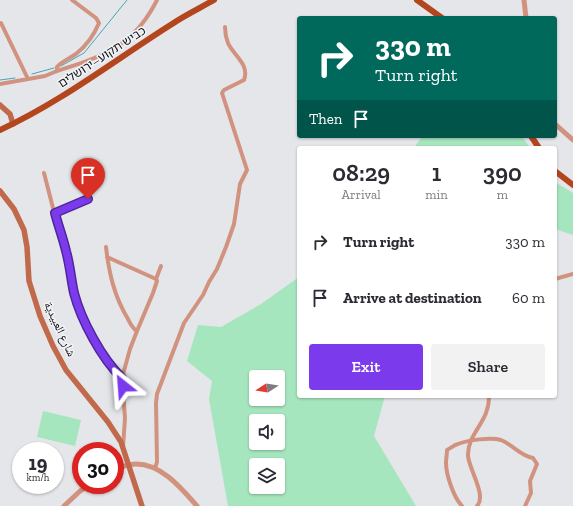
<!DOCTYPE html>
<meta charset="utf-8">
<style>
:root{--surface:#fff;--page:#f2f2f3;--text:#2b2b33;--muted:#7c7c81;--accent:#7c3aed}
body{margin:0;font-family:"Zilla Slab","Noto Naskh Arabic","Noto Sans Hebrew",serif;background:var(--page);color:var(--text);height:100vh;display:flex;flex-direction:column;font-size:15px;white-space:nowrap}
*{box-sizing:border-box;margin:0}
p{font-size:13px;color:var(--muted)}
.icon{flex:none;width:22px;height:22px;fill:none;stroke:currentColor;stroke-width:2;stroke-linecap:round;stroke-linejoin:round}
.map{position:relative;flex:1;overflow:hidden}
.drawer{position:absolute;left:297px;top:146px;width:260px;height:252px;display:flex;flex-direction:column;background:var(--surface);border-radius:4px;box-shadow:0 1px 3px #0004}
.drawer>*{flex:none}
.top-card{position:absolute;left:297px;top:16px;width:260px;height:122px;border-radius:4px;box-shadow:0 1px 3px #0004;background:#00695c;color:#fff;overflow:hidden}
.needle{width:26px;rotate:258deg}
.fabs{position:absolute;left:249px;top:370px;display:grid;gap:8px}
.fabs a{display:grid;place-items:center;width:36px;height:36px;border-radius:4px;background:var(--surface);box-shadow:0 1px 3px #0004;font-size:20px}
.speed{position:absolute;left:12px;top:442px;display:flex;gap:8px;font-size:20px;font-weight:700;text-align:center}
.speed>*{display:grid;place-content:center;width:52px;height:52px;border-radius:50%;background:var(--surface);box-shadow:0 1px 3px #0004;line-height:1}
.speed small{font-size:10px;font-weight:400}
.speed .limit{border:6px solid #d22;background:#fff;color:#111}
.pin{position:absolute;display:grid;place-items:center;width:34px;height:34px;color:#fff;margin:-41px -17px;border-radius:50% 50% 50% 0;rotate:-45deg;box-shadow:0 0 4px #0007}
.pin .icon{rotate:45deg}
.me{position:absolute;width:44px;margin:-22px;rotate:332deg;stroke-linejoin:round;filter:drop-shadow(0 0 3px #0008)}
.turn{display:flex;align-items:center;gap:14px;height:84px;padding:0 12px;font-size:18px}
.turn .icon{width:52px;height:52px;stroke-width:2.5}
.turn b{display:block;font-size:28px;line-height:34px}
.then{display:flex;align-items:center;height:38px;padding:0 12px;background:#0003;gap:8px;font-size:15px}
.eta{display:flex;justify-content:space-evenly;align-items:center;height:68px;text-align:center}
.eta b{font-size:24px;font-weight:600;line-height:28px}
.cta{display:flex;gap:8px;margin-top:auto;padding:8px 12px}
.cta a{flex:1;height:46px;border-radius:4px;background:var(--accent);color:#fff;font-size:16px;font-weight:600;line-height:46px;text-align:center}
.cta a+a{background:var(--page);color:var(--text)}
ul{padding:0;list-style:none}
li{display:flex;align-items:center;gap:12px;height:56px;padding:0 12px}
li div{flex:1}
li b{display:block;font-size:15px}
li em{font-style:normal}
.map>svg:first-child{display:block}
.green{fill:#a6e6be;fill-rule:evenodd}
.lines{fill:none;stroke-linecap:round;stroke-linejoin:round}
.stream{stroke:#43a7b7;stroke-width:1}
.minor{stroke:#d1937f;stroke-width:4}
.tertiary{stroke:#d1937f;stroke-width:5}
.secondary{stroke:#c1694b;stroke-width:5.5}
.primary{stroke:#b4461e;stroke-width:6}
.route-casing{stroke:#51269a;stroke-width:10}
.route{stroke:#7c3aed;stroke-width:7}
.labels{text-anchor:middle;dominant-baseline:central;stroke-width:3;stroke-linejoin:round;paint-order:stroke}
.street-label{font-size:12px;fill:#101112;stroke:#f1f3f7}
</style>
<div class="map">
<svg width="573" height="506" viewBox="0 0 573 506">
<rect width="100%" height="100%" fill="#e4e6ea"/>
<!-- green -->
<path class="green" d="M422,136H522L530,148H414Z
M555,182L573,193V235L555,229Z
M299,277V396H385L374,436L416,506H228L209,399L212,381L187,361L198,325L221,327L261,304ZM256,377H278V399H256ZM256,421H278V443H256ZM256,465H278V487H256Z
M43,411L81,420L75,446L37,437Z"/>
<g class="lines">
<!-- stream -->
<path class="stream" d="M61,66L84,53L127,0
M32,74L54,68
M0,80L15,78"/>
<!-- minor -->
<path class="minor" d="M1,23L28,79
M57,71C72,66 87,62 101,55C126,45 145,24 157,0
M0,84L45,76L57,71V67C62,61 69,59 76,54C86,46 94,35 99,23L96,18L72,0
M44,173L53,208L67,252L74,294L79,309L85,324L100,349L118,374L122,378
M55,213L89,199
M106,247C109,273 114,296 128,319C130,323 132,328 137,331L130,349L122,378L125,418L123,447
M107,257L156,279L157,281L153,293L137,331
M156,279L161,266
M555,279L573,274
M155,468L157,462L156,403L157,394L184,323L203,295L209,282L217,269L226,247L234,224L240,184L247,170L222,93L224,90L244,80C250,64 233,55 228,43C226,38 225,32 225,27
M462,506C454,498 446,475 446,463C446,459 447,454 447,450C451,448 454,445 458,444C468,440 491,437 501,440C513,445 521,456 533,458L537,464L530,481L531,493L525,506
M477,506C487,496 469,469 468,456C467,433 490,422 489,396"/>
<!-- tertiary -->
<path class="tertiary" d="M524,0L526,18
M555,124L573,140
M115,469C122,467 129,464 136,464C162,464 182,489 197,506
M64,506L79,492L88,485"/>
<!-- secondary -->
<path class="secondary" d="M0,105L10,114L13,124
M0,191L14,209L24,230L27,247L29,281L40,316L53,346L66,370L108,422L121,442L142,506"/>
<!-- primary -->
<path class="primary" d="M417,0L442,18
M0,130C61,102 115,60 172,24C185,15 200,8 214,0
M531,136L539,148
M555,171L573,185"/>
</g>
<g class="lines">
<!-- route casing -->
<g class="route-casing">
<path id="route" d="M88,199L55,213C58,225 63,238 66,251C70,265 71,279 74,293C81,320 102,359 122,378L123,386"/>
</g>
<!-- route -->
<use href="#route" class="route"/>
</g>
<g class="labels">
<!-- street labels -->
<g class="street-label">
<text transform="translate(102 57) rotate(-33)">כביש תקוע–ירושלים</text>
<text transform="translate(60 329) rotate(65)">شارع العبيدية</text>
</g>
</g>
</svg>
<div class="fabs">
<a><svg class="needle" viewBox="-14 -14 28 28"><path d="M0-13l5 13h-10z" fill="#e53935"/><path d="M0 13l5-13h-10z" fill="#7c7c81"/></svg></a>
<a><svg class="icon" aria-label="sound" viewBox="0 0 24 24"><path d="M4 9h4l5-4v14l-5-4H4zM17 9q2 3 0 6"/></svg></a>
<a><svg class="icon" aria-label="layers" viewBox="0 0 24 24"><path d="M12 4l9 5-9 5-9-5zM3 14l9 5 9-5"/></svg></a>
</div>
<div class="speed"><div>19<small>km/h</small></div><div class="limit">30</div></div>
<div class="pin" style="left:88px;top:199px;background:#d93025"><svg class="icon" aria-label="arrive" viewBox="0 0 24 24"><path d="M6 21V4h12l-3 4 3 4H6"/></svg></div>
<svg class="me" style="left:123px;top:386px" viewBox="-20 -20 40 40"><path d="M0-17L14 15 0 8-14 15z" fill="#7c3aed" stroke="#fff" stroke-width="4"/></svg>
<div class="top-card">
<div class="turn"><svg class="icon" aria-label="right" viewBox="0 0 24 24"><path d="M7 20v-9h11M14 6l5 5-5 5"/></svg><div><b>330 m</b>Turn right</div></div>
<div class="then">Then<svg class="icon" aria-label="arrive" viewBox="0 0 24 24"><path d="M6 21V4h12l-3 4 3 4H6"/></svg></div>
</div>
<section class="drawer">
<div class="eta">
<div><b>08:29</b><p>Arrival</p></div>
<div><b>1</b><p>min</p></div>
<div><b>390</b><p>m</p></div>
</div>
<ul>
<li><svg class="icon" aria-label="right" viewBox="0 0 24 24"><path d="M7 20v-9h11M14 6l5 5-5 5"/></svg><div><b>Turn right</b></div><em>330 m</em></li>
<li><svg class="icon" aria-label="arrive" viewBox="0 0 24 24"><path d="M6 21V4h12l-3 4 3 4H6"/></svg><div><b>Arrive at destination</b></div><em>60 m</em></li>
</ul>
<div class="cta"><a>Exit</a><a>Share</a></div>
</section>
</div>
